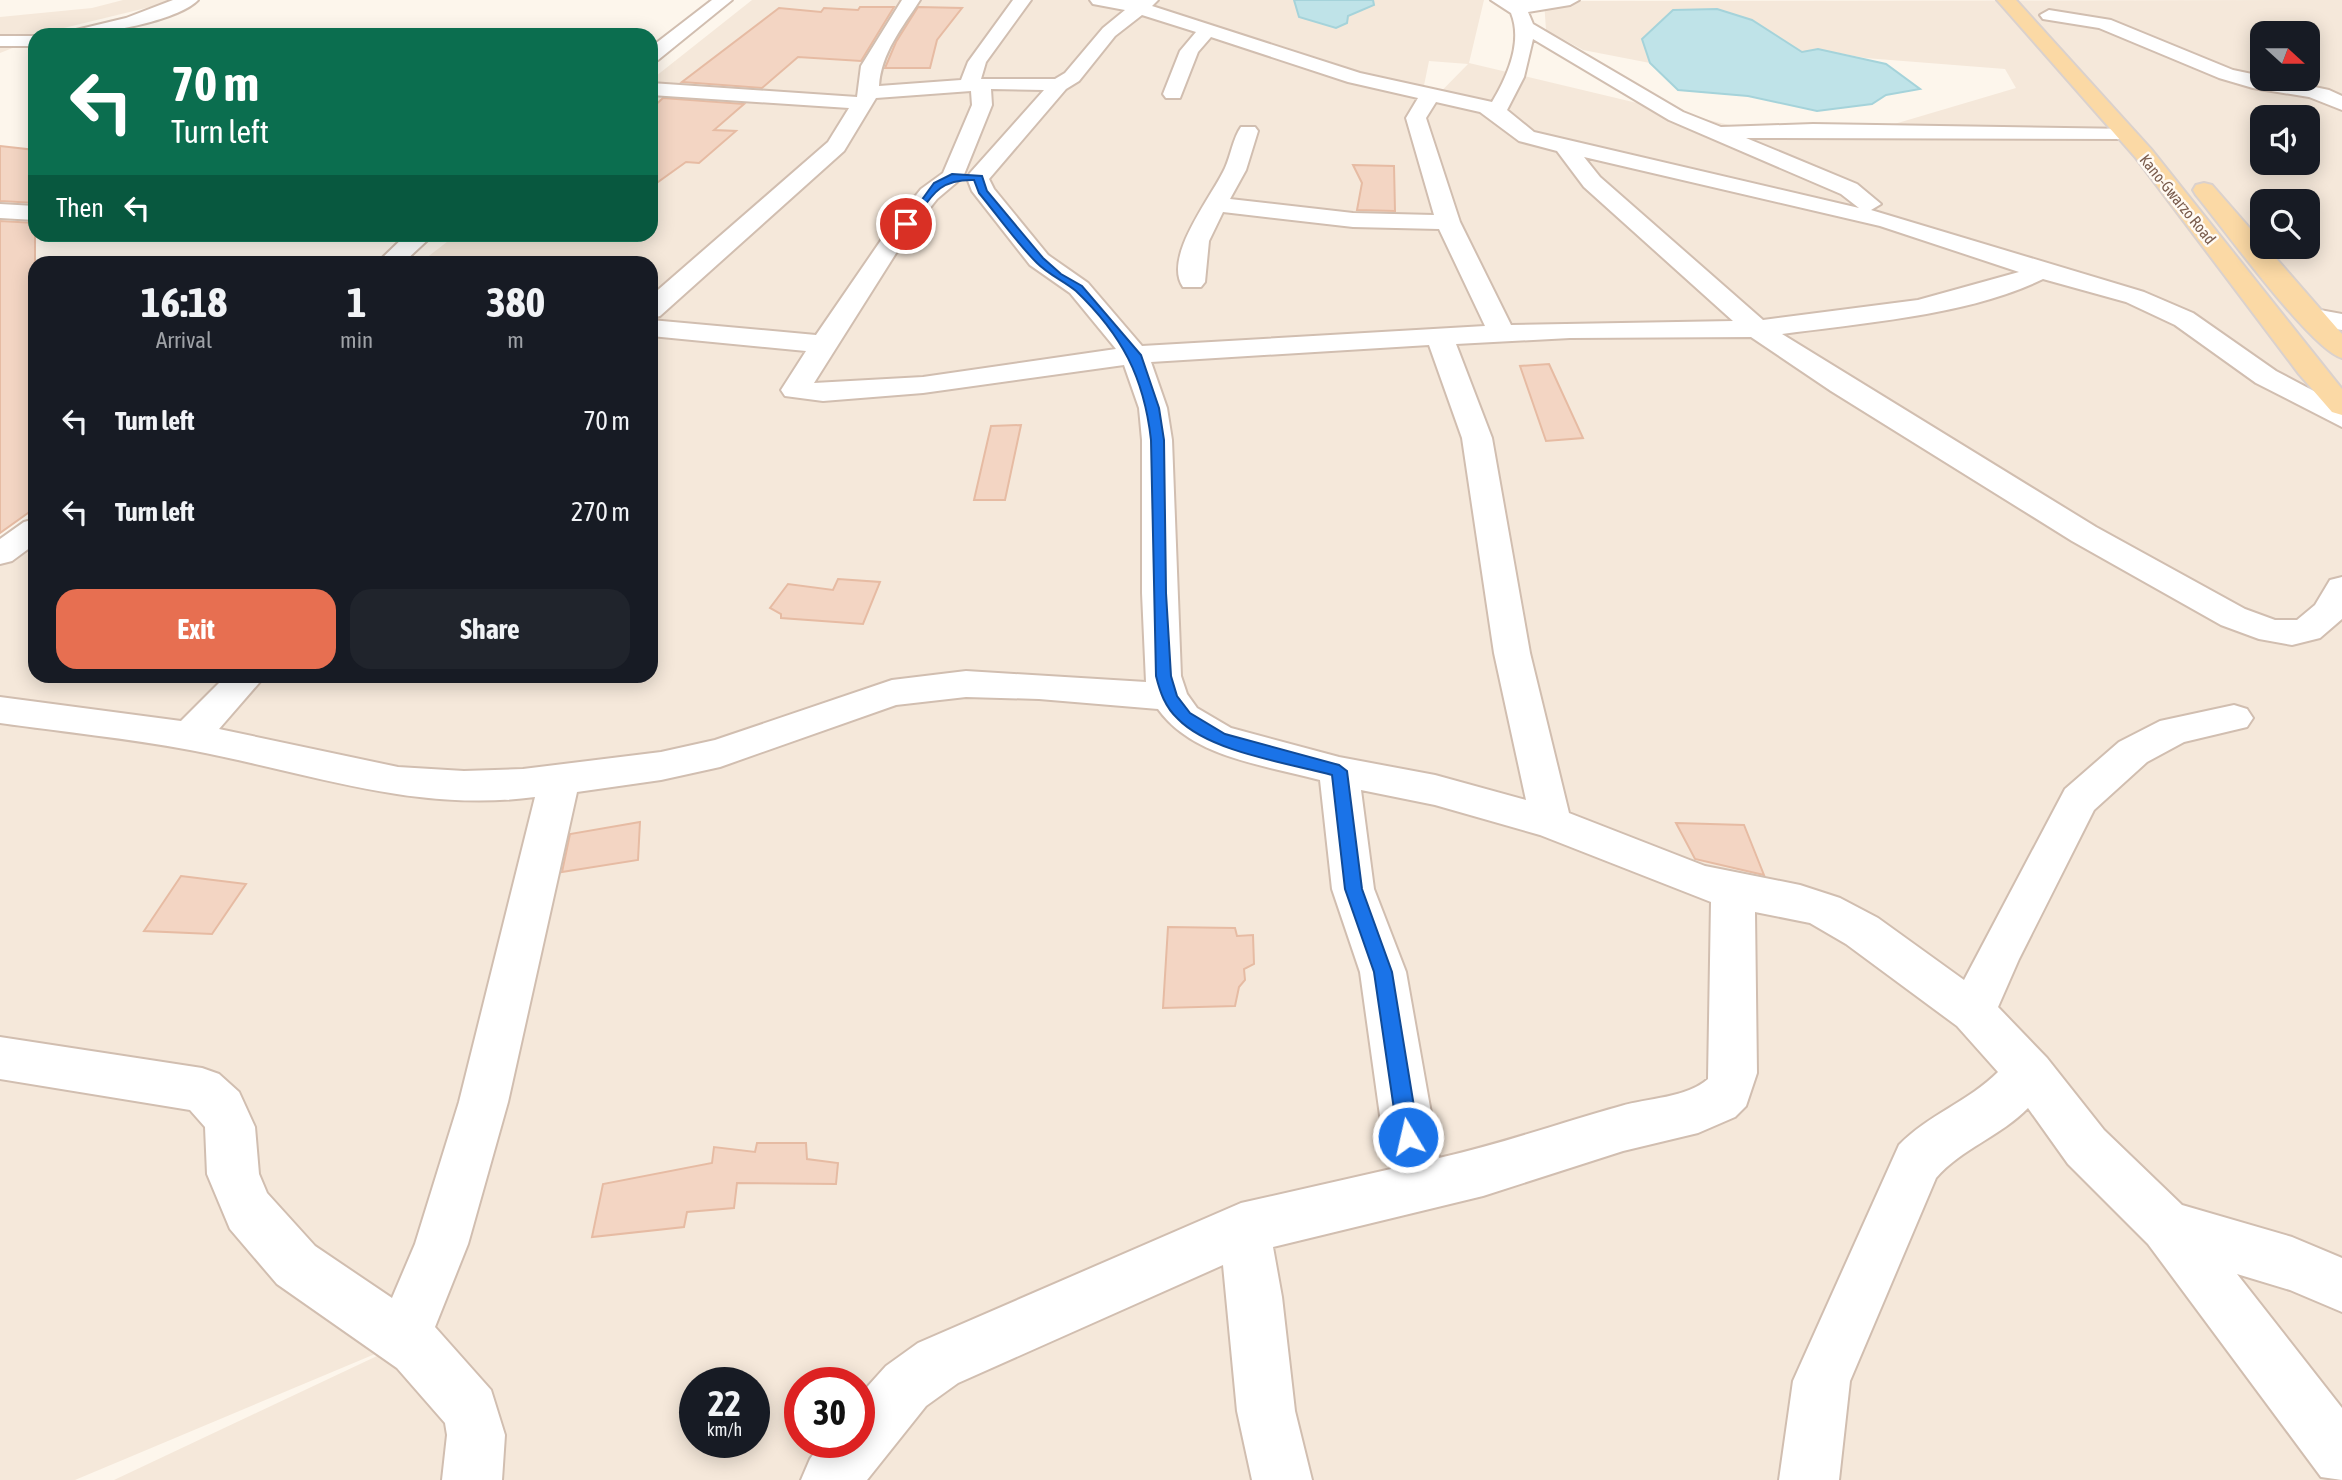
<!DOCTYPE html>
<style>
:root{--surface:#171b24;--page:#20242c;--text:#f1f3f6;--muted:#9ea1a6;--accent:#e76f51}
body{margin:0;font-family:"Asap Condensed",sans-serif;background:var(--page);color:var(--text);height:100vh;display:flex;flex-direction:column;font-size:26px;white-space:nowrap}
*{box-sizing:border-box;margin:0}
p{font-size:23px;color:var(--muted)}
.icon{flex:none;width:38px;height:38px;fill:none;stroke:currentColor;stroke-width:2;stroke-linecap:round;stroke-linejoin:round}
.map{position:relative;flex:1;overflow:hidden}
.details{position:absolute;left:28px;top:256px;width:630px;height:427px;display:flex;flex-direction:column;background:var(--surface);border-radius:21px;box-shadow:0 4px 18px #0003}
.details>*{flex:none}
.hud{position:absolute;left:28px;top:28px;width:630px;height:214px;border-radius:21px;box-shadow:0 4px 18px #0003;background:#0b6e4f;color:#fff;overflow:hidden}
.needle{width:46px;rotate:111deg}
.buttons{position:absolute;left:2250px;top:21px;display:grid;gap:14px}
.buttons a{display:grid;place-items:center;width:70px;height:70px;border-radius:14px;background:var(--surface);box-shadow:0 4px 18px #0003;font-size:35px}
.speed{position:absolute;left:679px;top:1367px;display:flex;gap:14px;font-size:35px;font-weight:700;text-align:center}
.speed>*{display:grid;place-content:center;width:91px;height:91px;border-radius:50%;background:var(--surface);box-shadow:0 4px 18px #0003;line-height:1}
.speed small{font-size:18px;font-weight:400}
.speed .limit{border:10px solid #d22;background:#fff;color:#111}
.pin{position:absolute;display:grid;place-items:center;width:60px;height:60px;color:#fff;margin:-30px;border:4px solid #fff;border-radius:50%;box-shadow:0 2px 7px #0007}
.me{position:absolute;width:77px;margin:-38px;rotate:351deg;stroke-linejoin:round;filter:drop-shadow(0 0 5px #0008)}
.turn{display:flex;align-items:center;gap:24px;height:147px;padding:0 28px;font-size:32px}
.turn .icon{width:91px;height:91px;stroke-width:2.5}
.turn b{display:block;font-size:49px;line-height:60px}
.then{display:flex;align-items:center;height:66px;padding:0 28px;background:#0003;gap:14px;font-size:26px}
.eta{display:flex;justify-content:space-evenly;align-items:center;height:119px;text-align:center}
.eta b{font-size:42px;font-weight:700;line-height:49px}
.cta{display:flex;gap:14px;margin-top:auto;padding:14px 28px}
.cta a{flex:1;height:80px;border-radius:21px;background:var(--accent);color:#fff;font-size:28px;font-weight:700;line-height:80px;text-align:center}
.cta a+a{background:var(--page);color:var(--text)}
ul{padding:0;list-style:none}
li{display:flex;align-items:center;gap:21px;height:91px;padding:0 28px}
li div{flex:1}
li b{display:block;font-size:26px}
li em{font-style:normal}
.map>svg:first-child{display:block}
.residential{fill:#f5e8da;fill-rule:evenodd}
.water{fill:#bfe3e8;stroke:#a5d3da;stroke-width:2}
.building{fill:#f3d5c3;stroke:#e6bba3;stroke-width:2}
.lines{fill:none;stroke-linecap:round;stroke-linejoin:round}
.minor-casing{stroke:#d1beb0;stroke-width:4}
.major-casing{stroke:#dad1cd;stroke-width:4}
.minor{fill:#fff;fill-rule:evenodd}
.major{fill:#fbd9a5;fill-rule:evenodd}
.route{fill:#1a73e8;stroke:#114b97;stroke-width:2}
.labels{text-anchor:middle;dominant-baseline:central;stroke-width:5;stroke-linejoin:round;paint-order:stroke}
.far-street-label{font-size:16px;fill:#7a5c4d;stroke:#fffaf3}
</style>
<div class="map">
<svg width="2342" height="1480" viewBox="0 0 2342 1480">
<rect width="100%" height="100%" fill="#fdf6ec"/>
<!-- residential -->
<path class="residential" d="M123,0H179L35,35V39L0,53V17L92,8Z
M752,0H1484L1469,63L1767,134L1864,133L2016,88L2005,69L1865,58L1818,49L1802,52L1752,20L1642,39L1650,63L1583,50L1546,30L1544,1L2342,0V1480H114L430,1331L75,1480H0V558L35,535V676H651V262H421L456,235L651,234V80ZM2263,33H2308V79H2263ZM1429,61L1468,64L1418,115ZM2263,117H2308V163H2263ZM2263,201H2308V247H2263ZM695,1382H754V1442H695ZM800,1382H859V1442H800Z"/>
<!-- water -->
<path class="water" d="M1294,0H1373L1374,5L1348,16L1347,23L1336,28L1299,17Z
M1717,9L1752,20L1802,52L1818,49L1886,64L1920,89L1886,95L1872,104L1817,111L1748,96L1678,90L1650,63L1642,39L1673,10Z"/>
<!-- building -->
<path class="building" d="M860,7H894L861,61L798,57L762,88L682,82L779,8L821,12L824,8L858,10Z
M918,7L962,8L937,40L930,68H885L896,42Z
M663,98L744,104L714,130L736,131L699,163L686,162L651,187V109Z
M0,146L35,150V203L0,201Z
M1353,165L1394,166L1395,211L1357,210L1362,183Z
M0,221L35,223V508L0,533Z
M1549,364L1583,438L1546,441L1520,366Z
M1021,425L1005,500H974L991,426Z
M838,579L880,582L863,624L781,618V614L770,608L788,584L833,590Z
M640,822L638,860L562,872L570,834Z
M1676,823L1744,825L1764,875L1695,859Z
M181,876L246,884L212,934L144,931Z
M1168,927L1235,928L1237,936L1253,935L1254,964L1244,969L1245,980L1239,987L1235,1006L1163,1008Z
M757,1143H806L807,1159L838,1163L836,1184L737,1183L734,1208L687,1212L684,1227L592,1237L603,1184L712,1163L714,1147L755,1152Z"/>
<g class="lines">
<!-- minor casing -->
<g class="minor-casing">
<path id="minor" d="M173,0H198C178,21 98,35 69,35L72,31L126,18Z
M712,0H732L658,60L651,62V47Z
M902,0H920C902,28 881,53 879,86L961,80L968,62L1013,0H1031L986,62L981,79H1055L1065,73L1103,28L1125,10L1093,4L1090,0H1158L1152,6L1360,73L1492,102C1507,77 1523,42 1511,13L1491,0H1579L1570,5L1528,12L1533,24L1683,112L1721,127L1813,124L2131,129L2134,133L2131,137L2124,139L1746,138L1857,184L1881,204L1871,210L2144,292L2193,313L2276,371L2342,406V427L2256,383L2175,325L2126,302L2043,279C1970,315 1863,323 1782,334L2096,527L2245,609L2275,620H2297L2315,605L2330,580L2342,577V619L2320,638L2292,645L2259,639L2221,625L2072,541L1831,391L1751,337L1570,338L1456,344L1492,438L1530,653L1569,813L1705,866L1800,885L1840,898L1878,918L1964,980L2065,789L2119,742L2160,721L2234,705L2247,709L2253,718L2247,727L2184,742L2147,762L2094,810L2019,959L1998,1007L2047,1058L2104,1130L2182,1205L2292,1237L2342,1258V1312L2290,1290L2237,1274L2342,1408V1480L2321,1477L2148,1244L2068,1164L2028,1108C2001,1136 1961,1149 1936,1178L1850,1381L1839,1480H1779L1793,1381L1899,1145C1928,1115 1969,1101 1998,1072L1957,1026L1846,944L1810,923L1755,912L1757,1073L1746,1106L1735,1117L1698,1133L1623,1151L1483,1196L1273,1247L1282,1297L1295,1411L1312,1480H1252L1237,1411L1223,1265L958,1383L926,1406L867,1480H801L810,1459L822,1442H859V1396L886,1366L918,1343L1241,1203L1391,1169L1383,1137L1360,972L1332,889L1320,780C1265,765 1193,758 1158,709L1039,699L966,697L896,705L720,767L661,780L577,792L508,1102L468,1244L435,1327L491,1390L505,1435L502,1480H442L447,1435L445,1423L397,1368L277,1284L230,1229L207,1174L205,1127L190,1110L0,1079V1037L202,1068L219,1074L239,1092L255,1127L259,1174L267,1193L315,1246L392,1298L415,1244L459,1102L535,797C414,813 307,772 190,750C127,738 63,732 0,723V697L181,721L226,676H265L219,729L398,767L464,771L523,769L661,752L715,740L892,680L966,671L1146,682L1142,593V440L1139,408L1124,365L923,393L823,401L785,396L781,390L806,351L651,336V320L816,335L886,233L921,189L943,173L972,105L971,91L876,98L844,151L660,316L651,318V296L828,142L849,108L651,95V83L857,97L861,66ZM1142,15L1196,32L1180,51L1163,94L1166,98H1180L1198,52L1211,37L1348,82L1418,98L1406,118L1434,215L1353,213L1230,199L1246,170L1258,131L1255,127H1241C1233,138 1231,155 1225,168C1213,195 1162,257 1183,287H1201L1205,282L1209,241L1223,212L1353,227L1439,229L1485,326L1142,346L1088,283L1048,255L994,189L989,179L1066,89L1079,81L1115,36ZM1533,39L1669,120L1841,194L1859,208L1534,132L1507,110L1524,77ZM991,89L1044,90L970,173L967,178L972,191L1030,265L1070,293L1116,349L923,377L814,383L903,242L937,199L963,177L992,105ZM1436,102L1480,112L1519,141L1557,151L1584,187L1733,321L1511,325L1460,222L1426,118ZM1584,157L1880,226L2019,272L1918,300L1763,320L1600,177ZM1429,345L1462,438L1494,653L1526,800L1435,775L1339,757L1231,728L1197,708L1187,694L1181,676L1172,440L1167,408L1151,362ZM1361,790L1435,805L1540,835L1711,902L1708,1079C1687,1098 1647,1098 1621,1106C1560,1123 1501,1144 1439,1158L1406,972L1374,889Z
M2049,10L2111,20L2233,70L2329,90L2342,96V110L2309,97L2253,88L2219,78L2099,28L2043,19L2040,15Z
M0,36H35V46H0Z
M0,204L35,206V220L0,218Z
M407,234H434L404,262H378Z
M2309,308L2342,314V330L2300,322L2296,316L2300,310Z
M35,519V544L12,561L0,564V539L24,522Z"/>
</g>
<!-- major casing -->
<g class="major-casing">
<path id="major" d="M1997,0H2016L2151,149L2342,389V415L2332,412L2299,374L2136,158Z
M2204,183L2212,185L2342,334V358C2312,351 2221,225 2196,195L2193,190L2196,185Z"/>
</g>
<!-- minor -->
<use href="#minor" class="minor"/>
<!-- major -->
<use href="#major" class="major"/>
</g>
<!-- route -->
<path class="route" d="M952,174L982,176L987,191L1043,258L1061,274L1082,286L1141,355L1159,408L1164,440L1166,593L1171,676L1177,696L1190,713L1225,734L1339,765L1347,771L1362,889L1392,972L1419,1137L1416,1143L1408,1146L1401,1143L1398,1137L1374,972L1345,889L1332,775C1288,763 1210,752 1178,719C1165,707 1160,692 1156,676L1151,440C1144,377 1122,335 1076,291C1064,281 1049,275 1037,263C1016,242 998,216 979,193L974,180C936,179 931,198 910,226H903L934,183Z"/>
<g class="labels">
<!-- far-street labels -->
<g class="far-street-label">
<text transform="translate(2178 199) rotate(51)">Kano-Gwarzo Road</text>
</g>
</g>
</svg>
<div class="buttons">
<a><svg class="needle" viewBox="-14 -14 28 28"><path d="M0-13l5 13h-10z" fill="#e53935"/><path d="M0 13l5-13h-10z" fill="#9ea1a6"/></svg></a>
<a><svg class="icon" aria-label="sound" viewBox="0 0 24 24"><path d="M4 9h4l5-4v14l-5-4H4zM17 9q2 3 0 6"/></svg></a>
<a><svg class="icon" aria-label="search" viewBox="0 0 24 24"><circle cx="10" cy="10" r="6"/><path d="M15 15l6 6"/></svg></a>
</div>
<div class="speed"><div>22<small>km/h</small></div><div class="limit">30</div></div>
<div class="pin" style="left:906px;top:224px;background:#d93025"><svg class="icon" aria-label="arrive" viewBox="0 0 24 24"><path d="M6 21V4h12l-3 4 3 4H6"/></svg></div>
<svg class="me" style="left:1408px;top:1137px" viewBox="-20 -20 40 40"><circle r="17" fill="#1a73e8" stroke="#fff" stroke-width="3"/><path d="M0-11L8 9 0 5-8 9z" fill="#fff"/></svg>
<div class="hud">
<div class="turn"><svg class="icon" aria-label="left" viewBox="0 0 24 24"><path d="M17 20v-9H6M10 6l-5 5 5 5"/></svg><div><b>70 m</b>Turn left</div></div>
<div class="then">Then<svg class="icon" aria-label="left" viewBox="0 0 24 24"><path d="M17 20v-9H6M10 6l-5 5 5 5"/></svg></div>
</div>
<section class="details">
<div class="eta">
<div><b>16:18</b><p>Arrival</p></div>
<div><b>1</b><p>min</p></div>
<div><b>380</b><p>m</p></div>
</div>
<ul>
<li><svg class="icon" aria-label="left" viewBox="0 0 24 24"><path d="M17 20v-9H6M10 6l-5 5 5 5"/></svg><div><b>Turn left</b></div><em>70 m</em></li>
<li><svg class="icon" aria-label="left" viewBox="0 0 24 24"><path d="M17 20v-9H6M10 6l-5 5 5 5"/></svg><div><b>Turn left</b></div><em>270 m</em></li>
</ul>
<div class="cta"><a>Exit</a><a>Share</a></div>
</section>
</div>
